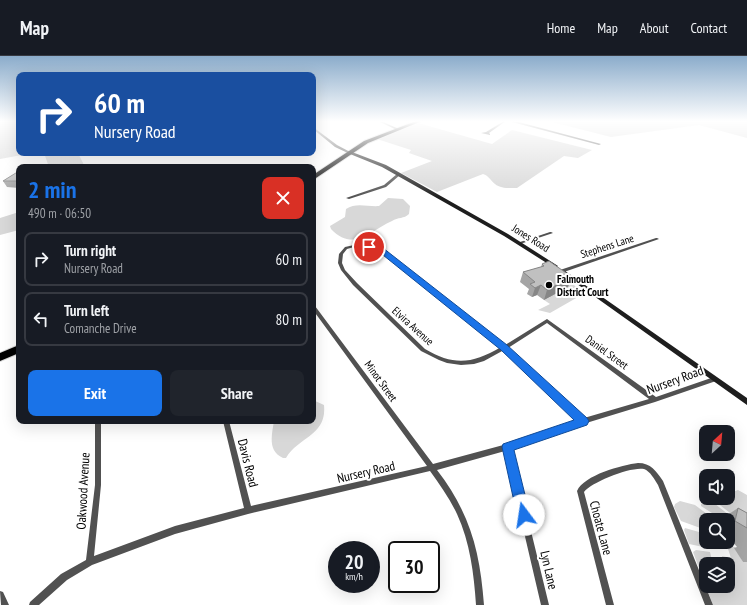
<!DOCTYPE html>
<meta charset="utf-8">
<style>
:root{--surface:#171b24;--page:#20242c;--text:#f1f3f6;--muted:#9ea1a6;--line:#363941;--accent:#1a73e8}
body{margin:0;font-family:"PT Sans Narrow",sans-serif;background:var(--page);color:var(--text);height:100vh;display:flex;flex-direction:column;font-size:15px;white-space:nowrap}
*{box-sizing:border-box;margin:0}
p{font-size:13px;color:var(--muted)}
.icon{flex:none;width:22px;height:22px;fill:none;stroke:currentColor;stroke-width:2;stroke-linecap:round;stroke-linejoin:round}
.map{position:relative;flex:1;overflow:hidden}
.drawer{position:absolute;left:16px;top:108px;width:300px;height:260px;display:flex;flex-direction:column;background:var(--surface);border-radius:8px;box-shadow:0 4px 16px #0002}
.drawer>*{flex:none}
.banner{position:absolute;left:16px;top:16px;width:300px;height:84px;border-radius:8px;box-shadow:0 4px 16px #0002;background:#1a4fa0;color:#fff;overflow:hidden}
.needle{width:26px;rotate:26deg}
.controls{position:absolute;left:699px;top:369px;display:grid;gap:8px}
.controls a{display:grid;place-items:center;width:36px;height:36px;border-radius:8px;background:var(--surface);box-shadow:0 4px 16px #0002;font-size:20px}
.speed{position:absolute;left:328px;top:485px;display:flex;gap:8px;font-size:20px;font-weight:700;text-align:center}
.speed>*{display:grid;place-content:center;width:52px;height:52px;border-radius:50%;background:var(--surface);box-shadow:0 4px 16px #0002;line-height:1}
.speed small{font-size:10px;font-weight:400}
.speed .limit{border:2px solid #111;border-radius:6px;background:#fff;color:#111}
.pin{position:absolute;display:grid;place-items:center;width:34px;height:34px;color:#fff;margin:-17px;border:2px solid #fff;border-radius:50%;box-shadow:0 1px 4px #0007}
.me{position:absolute;width:44px;margin:-22px;rotate:346deg;stroke-linejoin:round;filter:drop-shadow(0 0 3px #0008)}
.turn{display:flex;align-items:center;gap:14px;height:84px;padding:0 12px;font-size:18px}
.turn .icon{width:52px;height:52px;stroke-width:2.5}
.turn b{display:block;font-size:28px;line-height:34px}
.round{display:grid;place-items:center;flex:none;width:42px;height:42px;border-radius:8px;background:var(--page)}
.head{display:flex;align-items:center;justify-content:space-between;height:68px;padding:0 12px}
h1{font-size:24px;font-weight:600;line-height:30px;color:var(--accent)}
.primary-button{display:flex;gap:8px;margin-top:auto;padding:8px 12px}
.primary-button a{flex:1;height:46px;border-radius:8px;background:var(--accent);color:#fff;font-size:16px;font-weight:600;line-height:46px;text-align:center}
.primary-button a+a{background:var(--page);color:var(--text)}
ul{padding:0;list-style:none}
li{display:flex;align-items:center;gap:12px;height:54px;margin:0 8px 6px;padding:0 4px;border:2px solid var(--line);border-radius:8px}
li div{flex:1}
li b{display:block;font-size:15px}
li em{font-style:normal}
header{display:flex;align-items:center;gap:24px;box-sizing:border-box;height:56px;padding:0 20px;background:var(--surface);border-bottom:1px solid var(--line)}
header strong{font-size:19px}
nav{display:flex;gap:22px;margin-inline-start:auto;font-size:14px}
.map>svg:first-child{display:block}
.green{fill:#d8d8d8}
.lines{fill:none;stroke-linecap:round;stroke-linejoin:round}
.trunk-casing{stroke:#dbdbdb;stroke-width:2}
.minor{fill:#515151;fill-rule:evenodd}
.secondary{fill:#1e1e1e;fill-rule:evenodd}
.trunk{fill:#000;fill-rule:evenodd}
.wall{fill:#a5a5a5}
.shaded-wall{fill:#868686}
.building{fill:#c0c0c0;stroke:#868686}
.route{fill:#1a73e8;stroke:#114b97}
.poi-dot{fill:#000;stroke:#fff;stroke-width:1.5}
.labels{text-anchor:middle;dominant-baseline:central;stroke-width:4;stroke-linejoin:round;paint-order:stroke}
.street-label{font-size:11px;fill:#000;stroke:#fff}
.poi-label{font-size:11px;font-weight:bold;fill:#000;stroke:#fff;text-anchor:start}
.near-street-label{font-size:13px;fill:#000;stroke:#fff}
</style>
<header>
<strong>Map</strong>
<nav><a>Home</a><a>Map</a><a>About</a><a>Contact</a></nav>
</header>
<div class="map">
<svg width="747" height="549" viewBox="0 0 747 549">
<rect width="100%" height="100%" fill="#fff"/>
<!-- green -->
<path class="green" d="M0,65H19V97H33L0,103Z
M548,65H747V82L699,69L611,81Z
M418,67L492,88L512,74L592,94L578,102L564,100L517,132C510,132 501,133 495,128C490,124 489,120 483,118L437,136L401,117L432,105L409,97L411,94L377,83Z
M44,97H78L84,109L74,111H49Z
M388,142L403,143L410,150L409,158C404,163 398,161 392,165C371,174 354,197 331,173L330,170L345,161L346,153C356,146 368,151 379,150Z
M19,156V174L0,179V162Z
M564,222L585,237L550,257L538,254L550,248L544,244L550,241L549,240L564,233L567,235L570,233L562,227Z
M313,344L324,349C327,380 299,380 286,402H283C267,395 272,378 274,365H313Z
M738,434L747,439V470L712,443L728,442V438Z
M710,444L743,470L726,460L725,462L712,457L701,450V448Z
M680,445L695,449L715,464H706V474L681,465L674,451L675,448Z
M685,472L706,478L708,492L689,488L684,474Z
M727,490L735,491L743,506H747V549H713L693,496L696,494L710,496L713,508H706V530H728V508H724L722,500L731,502Z"/>
<g class="lines">
<!-- trunk casing -->
<g class="trunk-casing">
<path id="trunk" d="M416,65H422L368,87L313,124V119L364,85Z
M19,289V297L0,305V297Z"/>
</g>
<!-- minor -->
<path class="minor" d="M378,65H381L399,73L397,74Z
M504,65H506L489,77L490,78V79L481,77L486,76Z
M512,65H515L601,88L599,89L512,66Z
M313,71L337,89L352,97L350,98L335,91L313,73Z
M166,97H191L190,98L135,100L134,99L135,98Z
M397,118L400,119L386,131L349,143L346,142L384,129Z
M550,176H551L553,177L520,188H518L517,187Z
M656,182H657L659,183L564,216H562L560,215V214Z
M354,189L382,193L505,289L547,263L656,341L714,321H716L717,323L716,325L655,346L583,368L511,393L549,549H541L505,395L437,414C470,457 480,495 484,549H476C474,518 470,486 457,458C450,443 440,429 430,415L248,458L175,478L92,509L67,524L39,549H29L30,546L61,518L86,504L95,429V365H101V429L94,500L175,470L244,452L223,365H229L251,450L427,410L313,254V249L315,250L433,408L507,388L578,364L504,294L484,305L474,308L461,309L447,307L439,304L421,295L353,229L341,214L338,207L339,198L345,191ZM354,191L380,195L501,291C472,308 454,310 425,293L357,227L345,214L342,207L343,198L347,193ZM547,267L649,343L584,362L508,292Z
M638,407C651,407 656,415 663,425L713,549H705L658,429C655,424 650,415 644,413C632,410 591,426 584,436L614,549H606L577,435C584,419 622,409 638,407Z
M0,535L3,536L9,549H1Z"/>
<!-- secondary -->
<path class="secondary" d="M350,96H352L386,109L508,178L558,210L557,211H553L504,180L382,111L350,98Z
M565,215L747,342V349L563,218L562,217Z"/>
<!-- trunk -->
<use href="#trunk" class="trunk"/>
</g>
<!-- wall -->
<path class="wall" d="M19,115V132L7,131L3,125Z
M542,208L568,231L544,244L537,239L532,241L527,238L529,233L520,226L523,216L541,211Z
M738,452L747,457V506H743L734,492L737,491L733,486L734,480L728,476V464H724L726,460Z"/>
<!-- shaded-wall -->
<path class="shaded-wall" d="M572,221L568,231L544,244L547,234Z
M541,229L537,239L532,241L535,232Z"/>
<!-- building -->
<path class="building" d="M19,115V125H3Z
M549,205L572,221L547,234L541,229L535,232L530,228L535,226L523,216L544,210L542,208Z
M738,452L747,457V472L735,465Z"/>
<!-- sky -->
<linearGradient id="sky" x2="0" y2="1"><stop stop-color="#8baccb"/><stop offset="0.46" stop-color="#fff"/><stop offset="1" stop-color="#fff" stop-opacity="0"/></linearGradient>
<rect width="747" height="142" fill="url(#sky)"/>
<!-- route -->
<path class="route" d="M366,189L383,192L507,289L587,362L589,365L587,369L514,394L530,459L528,464L524,466L519,464L517,459L502,391L503,388L574,364L501,294L378,195L366,192Z"/>
<!-- markers -->
<circle class="poi-dot" cx="549" cy="229" r="4"/>
<g class="labels">
<!-- street labels -->
<g class="street-label">
<text transform="translate(531 182) rotate(32)">Jones Road</text>
<text transform="translate(607 190) rotate(-18)">Stephens Lane</text>
<text transform="translate(413 270) rotate(42)">Elvira Avenue</text>
<text transform="translate(607 296) rotate(36)">Daniel Street</text>
<text transform="translate(381 325) rotate(54)">Minot Street</text>
</g>
<!-- poi labels -->
<g class="poi-label">
<text x="557" y="223">Falmouth<tspan x="557" dy="13">District Court</tspan></text>
</g>
<!-- near-street labels -->
<g class="near-street-label">
<text transform="translate(675 324) rotate(-20)">Nursery Road</text>
<text transform="translate(248 407) rotate(76)">Davis Road</text>
<text transform="translate(366 416) rotate(-13)">Nursery Road</text>
<text transform="translate(83 435) rotate(-87)">Oakwood Avenue</text>
<text transform="translate(601 472) rotate(75)">Choate Lane</text>
<text transform="translate(549 514) rotate(77)">Lyn Lane</text>
</g>
</g>
</svg>
<div class="controls">
<a><svg class="needle" viewBox="-14 -14 28 28"><path d="M0-13l5 13h-10z" fill="#e53935"/><path d="M0 13l5-13h-10z" fill="#9ea1a6"/></svg></a>
<a><svg class="icon" aria-label="sound" viewBox="0 0 24 24"><path d="M4 9h4l5-4v14l-5-4H4zM17 9q2 3 0 6"/></svg></a>
<a><svg class="icon" aria-label="search" viewBox="0 0 24 24"><circle cx="10" cy="10" r="6"/><path d="M15 15l6 6"/></svg></a>
<a><svg class="icon" aria-label="layers" viewBox="0 0 24 24"><path d="M12 4l9 5-9 5-9-5zM3 14l9 5 9-5"/></svg></a>
</div>
<div class="speed"><div>20<small>km/h</small></div><div class="limit">30</div></div>
<div class="pin" style="left:369px;top:191px;background:#d93025"><svg class="icon" aria-label="arrive" viewBox="0 0 24 24"><path d="M6 21V4h12l-3 4 3 4H6"/></svg></div>
<svg class="me" style="left:524px;top:459px" viewBox="-20 -20 40 40"><circle r="19" fill="#fff"/><path d="M0-13L10 11 0 6-10 11z" fill="#1a73e8"/></svg>
<div class="banner">
<div class="turn"><svg class="icon" aria-label="right" viewBox="0 0 24 24"><path d="M7 20v-9h11M14 6l5 5-5 5"/></svg><div><b>60 m</b>Nursery Road</div></div>
</div>
<section class="drawer">
<div class="head"><div><h1>2 min</h1><p>490 m · 06:50</p></div><a class="round" style="background:#d93025;color:#fff"><svg class="icon" aria-label="close" viewBox="0 0 24 24"><path d="M6 6l12 12M18 6L6 18"/></svg></a></div>
<ul>
<li><svg class="icon" aria-label="right" viewBox="0 0 24 24"><path d="M7 20v-9h11M14 6l5 5-5 5"/></svg><div><b>Turn right</b><p>Nursery Road</p></div><em>60 m</em></li>
<li><svg class="icon" aria-label="left" viewBox="0 0 24 24"><path d="M17 20v-9H6M10 6l-5 5 5 5"/></svg><div><b>Turn left</b><p>Comanche Drive</p></div><em>80 m</em></li>
</ul>
<div class="primary-button"><a>Exit</a><a>Share</a></div>
</section>
</div>
